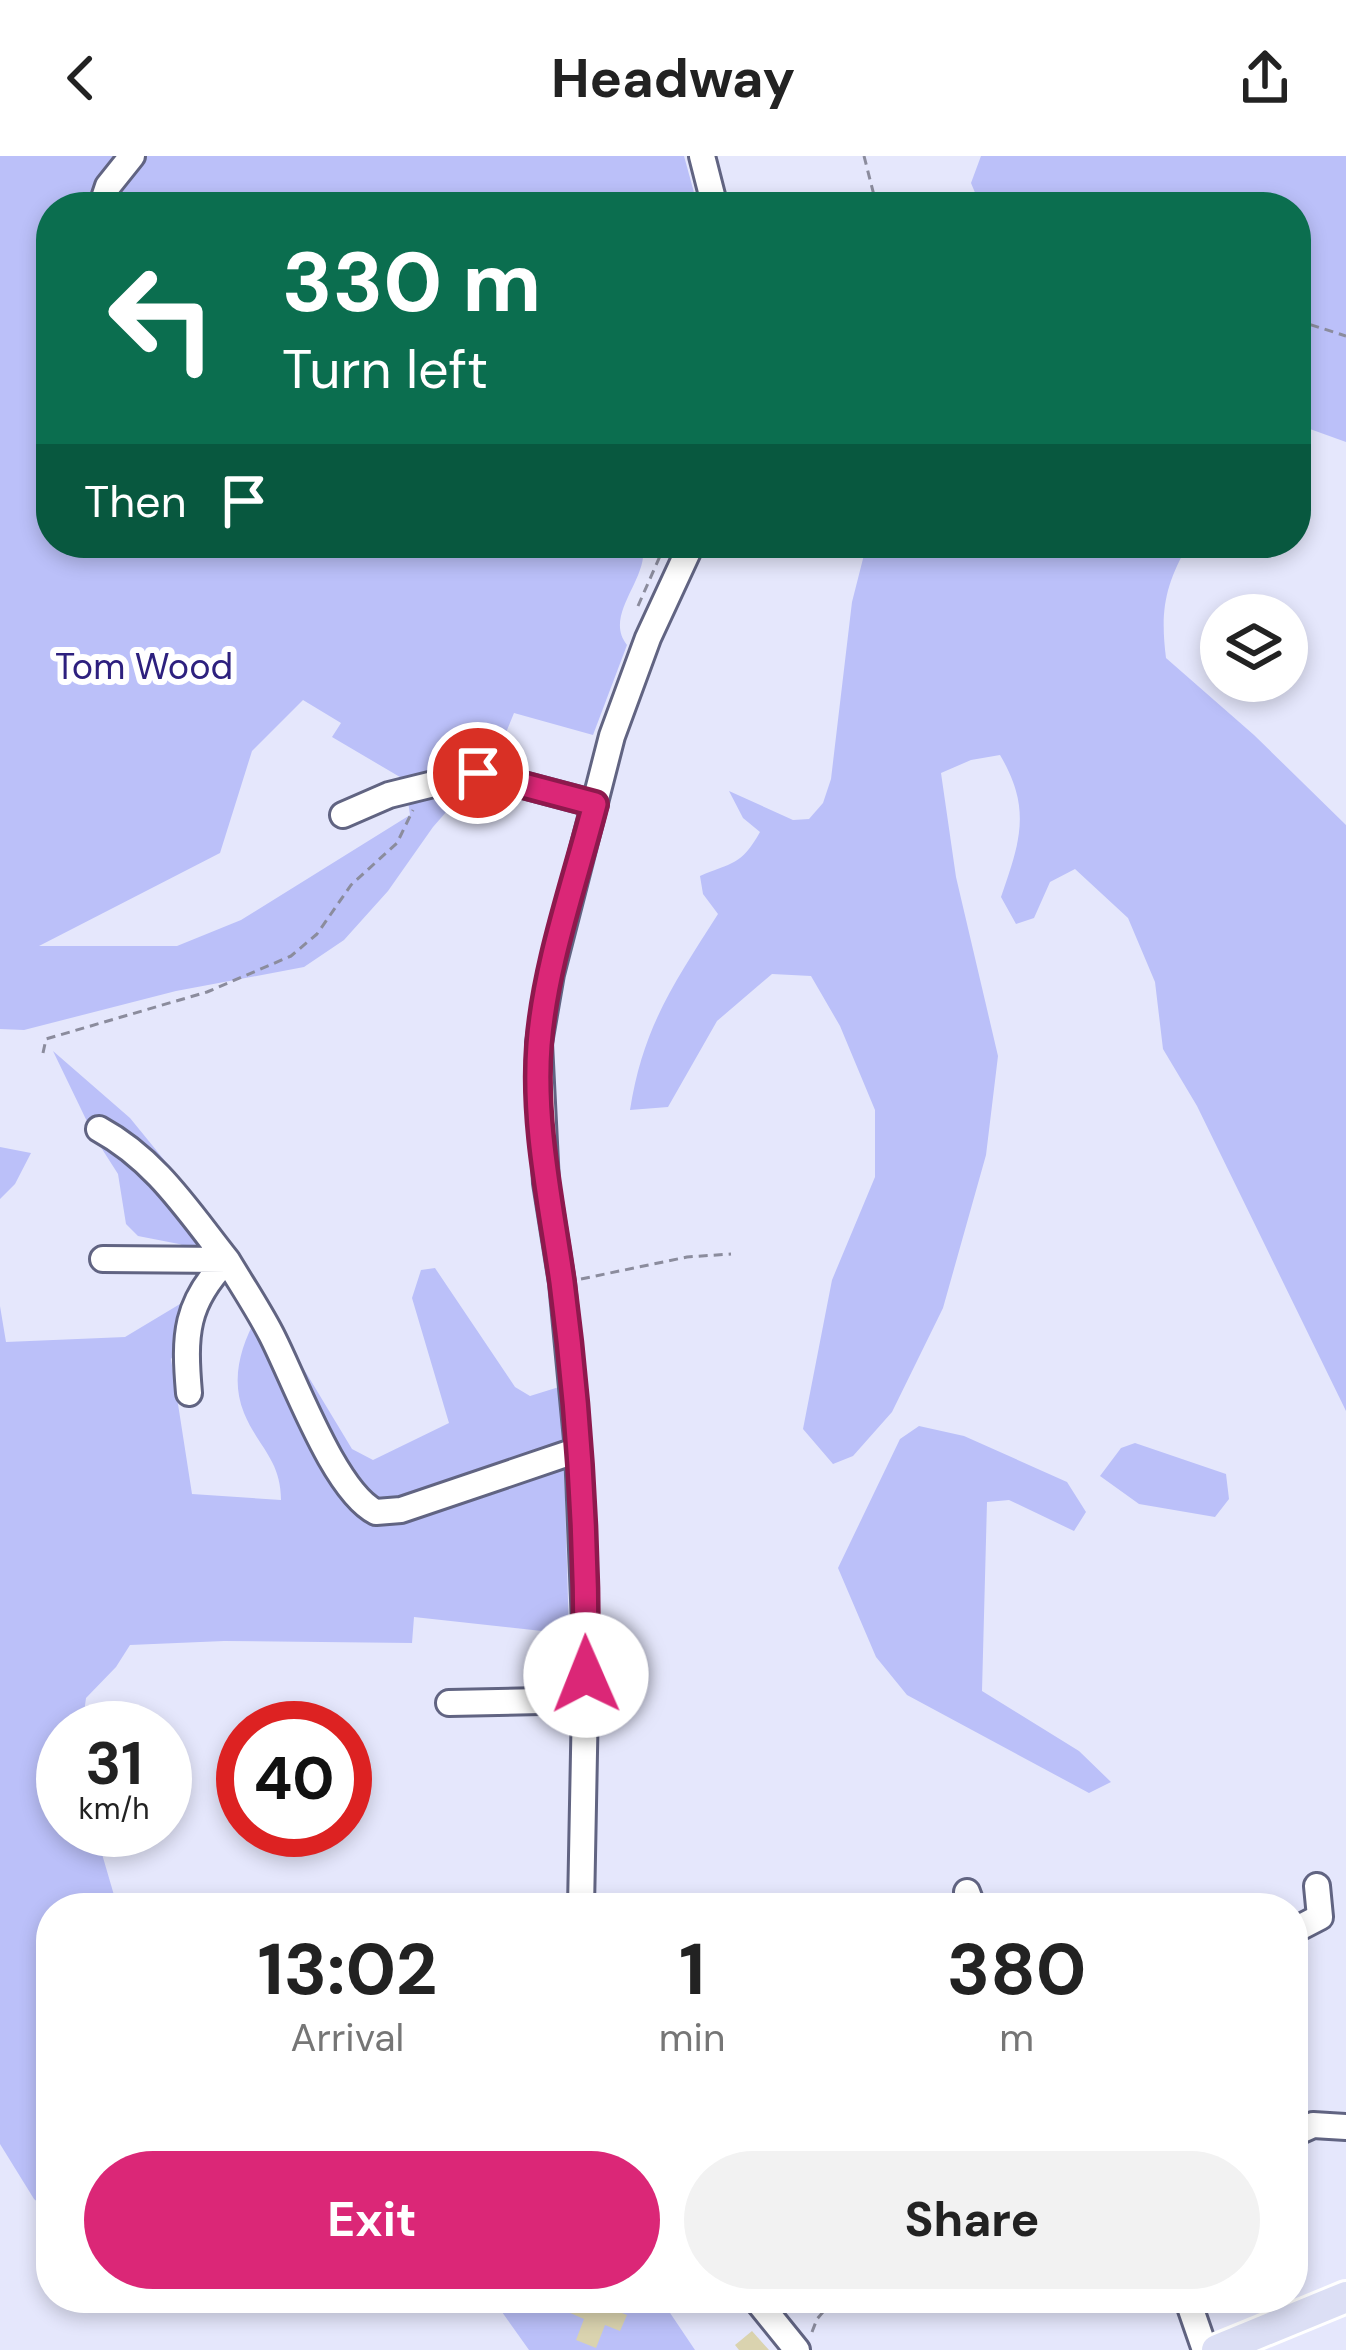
<!DOCTYPE html>
<style>
:root{--surface:#fff;--page:#f2f2f2;--text:#222;--muted:#767676;--accent:#db2777}
body{margin:0;font-family:"DM Sans",sans-serif;background:var(--page);color:var(--text);height:100vh;display:flex;flex-direction:column;font-size:45px;white-space:nowrap}
*{box-sizing:border-box;margin:0}
p{font-size:39px;color:var(--muted)}
.icon{flex:none;width:66px;height:66px;fill:none;stroke:currentColor;stroke-width:2;stroke-linecap:round;stroke-linejoin:round}
.map{position:relative;flex:1;overflow:hidden}
.sheet{position:absolute;left:36px;top:1737px;width:1272px;height:420px;display:flex;flex-direction:column;background:var(--surface);border-radius:48px;box-shadow:0 6px 18px #0003}
.sheet>*{flex:none}
.banner{position:absolute;left:36px;top:36px;width:1275px;height:366px;border-radius:48px;box-shadow:0 6px 18px #0003;background:#0b6e4f;color:#fff;overflow:hidden}
.buttons{position:absolute;left:1200px;top:438px;display:grid;gap:24px}
.buttons a{display:grid;place-items:center;width:108px;height:108px;border-radius:50%;background:var(--surface);box-shadow:0 6px 18px #0003;font-size:60px}
.speed{position:absolute;left:36px;top:1545px;display:flex;gap:24px;font-size:60px;font-weight:700;text-align:center}
.speed>*{display:grid;place-content:center;width:156px;height:156px;border-radius:50%;background:var(--surface);box-shadow:0 6px 18px #0003;line-height:1}
.speed small{font-size:30px;font-weight:400}
.speed .limit{border:18px solid #d22;background:#fff;color:#111}
.pin{position:absolute;display:grid;place-items:center;width:102px;height:102px;color:#fff;margin:-51px;border:6px solid #fff;border-radius:50%;box-shadow:0 3px 12px #0007}
.me{position:absolute;width:132px;margin:-66px;rotate:359deg;stroke-linejoin:round;filter:drop-shadow(0 0 9px #0008)}
.turn{display:flex;align-items:center;gap:42px;height:252px;padding:0 48px;font-size:54px}
.turn .icon{width:156px;height:156px;stroke-width:2.5}
.turn b{display:block;font-size:84px;line-height:102px}
.then{display:flex;align-items:center;height:114px;padding:0 48px;background:#0003;gap:24px;font-size:45px}
.eta{display:flex;justify-content:space-evenly;align-items:center;height:204px;text-align:center}
.eta b{font-size:72px;font-weight:700;line-height:84px}
.primary-button{display:flex;gap:24px;margin-top:auto;padding:24px 48px}
.primary-button a{flex:1;height:138px;border-radius:72px;background:var(--accent);color:#fff;font-size:48px;font-weight:700;line-height:138px;text-align:center}
.primary-button a+a{background:var(--page);color:var(--text)}
header{display:flex;justify-content:space-between;align-items:center;height:156px;padding:0 48px;background:var(--surface);font-size:54px;font-weight:700}
.map>svg:first-child{display:block}
.green{fill:#bbc0f9;fill-rule:evenodd}
.building{fill:#dad3af}
.lines{fill:none;stroke-linecap:round;stroke-linejoin:round}
.minor-casing{stroke:#616482;stroke-width:30}
.major-casing{stroke:#fff;stroke-width:36}
.path{stroke:#8b8c9d;stroke-width:3;stroke-dasharray:9 6;stroke-linecap:butt}
.minor{stroke:#fff;stroke-width:24}
.major{stroke:#dcdff5;stroke-width:30}
.route-casing{stroke:#8e194d;stroke-width:30}
.route{stroke:#db2777;stroke-width:21}
.labels{text-anchor:middle;dominant-baseline:central;stroke-width:12;stroke-linejoin:round;paint-order:stroke}
.park-label{font-size:36px;fill:#2d207e;stroke:#fff}
</style>
<header><svg class="icon" aria-label="back" viewBox="0 0 24 24"><path d="M15 5l-7 7 7 7"/></svg>Headway<svg class="icon" aria-label="share" viewBox="0 0 24 24"><path d="M12 15V3M7 8l5-5 5 5M5 13v7h14v-7"/></svg></header>
<div class="map">
<svg width="1346" height="2194" viewBox="0 0 1346 2194">
<rect width="100%" height="100%" fill="#e5e7fc"/>
<!-- green -->
<path class="green" d="M0,0H684L698,51H51V387H642C652,421 602,458 627,489L593,579L514,557L488,621L466,620L461,639L433,671L388,735L344,784L304,811L176,835L24,874L0,873ZM303,544L341,567L332,581L405,624L410,659L241,764L177,790H39L220,697L252,595Z
M981,0H1346V286L1296,268V51H981L971,27Z
M867,387H1189C1165,429 1160,454 1166,502L1254,579L1346,669V1255L1197,950L1163,893L1155,826L1128,762L1075,713L1050,726L1034,762L1016,768L1001,741C1020,686 1032,653 1000,599L971,604L941,617L956,721L998,900L986,999L943,1152L892,1256L853,1300L833,1308L803,1273L832,1124L875,1021V954L840,870L811,820L772,818L717,865L668,951L630,954C643,871 674,827 718,758L703,738L700,720C732,706 741,710 760,676L743,662L729,635L793,664L809,663L823,647L831,623L852,446Z
M53,895L130,962L196,1043L242,1110L179,1088L138,1080L126,1068L118,1018L95,982Z
M0,991L31,997L15,1028L0,1043Z
M435,1112L515,1231L530,1240L559,1231C568,1258 558,1281 564,1307L569,1478L414,1461L412,1487L224,1485L130,1489L116,1511L86,1542L82,1572H63V1674H95L116,1746L114,1752H51V2057L34,2043L0,1988V1150L6,1186L125,1181L195,1139L187,1181L171,1203L192,1338L281,1344C281,1304 258,1291 244,1257C228,1217 245,1181 264,1147L352,1293L373,1304L449,1267L412,1142L421,1114Z
M919,1270L964,1280L1067,1326L1086,1356L1074,1375L1009,1344L987,1346L982,1535L1079,1595L1111,1626L1089,1637L907,1539L876,1501L838,1412L900,1283Z
M1135,1287L1226,1318L1229,1343L1215,1361L1139,1348L1100,1320L1121,1292Z
M492,2142H660L695,2194H529Z"/>
<!-- building -->
<path class="building" d="M557,2142H616L612,2153L627,2159L620,2175L605,2169L596,2192L576,2184L584,2163L554,2150Z
M752,2175L769,2194H739L735,2189Z"/>
<g class="lines">
<!-- minor casing -->
<g class="minor-casing">
<path id="minor" d="M702,0L715,51
M101,51L108,30L132,0
M343,659L389,639L478,617L595,648
M99,973C156,1004 188,1055 227,1104C185,1147 184,1179 189,1237
M103,1103L227,1104C242,1129 258,1153 271,1178C294,1222 334,1335 376,1356L401,1354L578,1294
M449,1547L586,1544
M967,1736L973,1752
M581,1752L586,1493L578,1294L562,1127L546,1027L539,887L551,818L612,580L648,482L692,387
M1293,1775L1320,1761L1317,1730
M1293,1978L1313,1969L1346,1971
M755,2142L797,2194
M1187,2142L1205,2194"/>
</g>
<!-- major casing -->
<g class="major-casing">
<path id="major" d="M1217,2194L1346,2141"/>
</g>
<!-- path -->
<path class="path" d="M864,0L877,51
M1296,164L1346,180
M638,450L660,400L658,387
M43,897L46,883L207,836L291,800L317,778L351,729L397,687L413,654
M581,1123L687,1101L731,1098
M812,2176L817,2163L835,2142"/>
<!-- minor -->
<use href="#minor" class="minor"/>
<!-- major -->
<use href="#major" class="major"/>
</g>
<g class="lines">
<!-- route casing -->
<g class="route-casing">
<path id="route" d="M478,617L595,648C575,726 545,809 539,889C533,968 551,1048 562,1126C579,1255 587,1388 586,1519"/>
</g>
<!-- route -->
<use href="#route" class="route"/>
</g>
<g class="labels">
<!-- park labels -->
<g class="park-label">
<text x="144" y="510">Tom Wood</text>
</g>
</g>
</svg>
<div class="buttons">
<a><svg class="icon" aria-label="layers" viewBox="0 0 24 24"><path d="M12 4l9 5-9 5-9-5zM3 14l9 5 9-5"/></svg></a>
</div>
<div class="speed"><div>31<small>km/h</small></div><div class="limit">40</div></div>
<div class="pin" style="left:478px;top:617px;background:#d93025"><svg class="icon" aria-label="arrive" viewBox="0 0 24 24"><path d="M6 21V4h12l-3 4 3 4H6"/></svg></div>
<svg class="me" style="left:586px;top:1519px" viewBox="-20 -20 40 40"><circle r="19" fill="#fff"/><path d="M0-13L10 11 0 6-10 11z" fill="#db2777"/></svg>
<div class="banner">
<div class="turn"><svg class="icon" aria-label="left" viewBox="0 0 24 24"><path d="M17 20v-9H6M10 6l-5 5 5 5"/></svg><div><b>330 m</b>Turn left</div></div>
<div class="then">Then<svg class="icon" aria-label="arrive" viewBox="0 0 24 24"><path d="M6 21V4h12l-3 4 3 4H6"/></svg></div>
</div>
<section class="sheet">
<div class="eta">
<div><b>13:02</b><p>Arrival</p></div>
<div><b>1</b><p>min</p></div>
<div><b>380</b><p>m</p></div>
</div>
<div class="primary-button"><a>Exit</a><a>Share</a></div>
</section>
</div>
